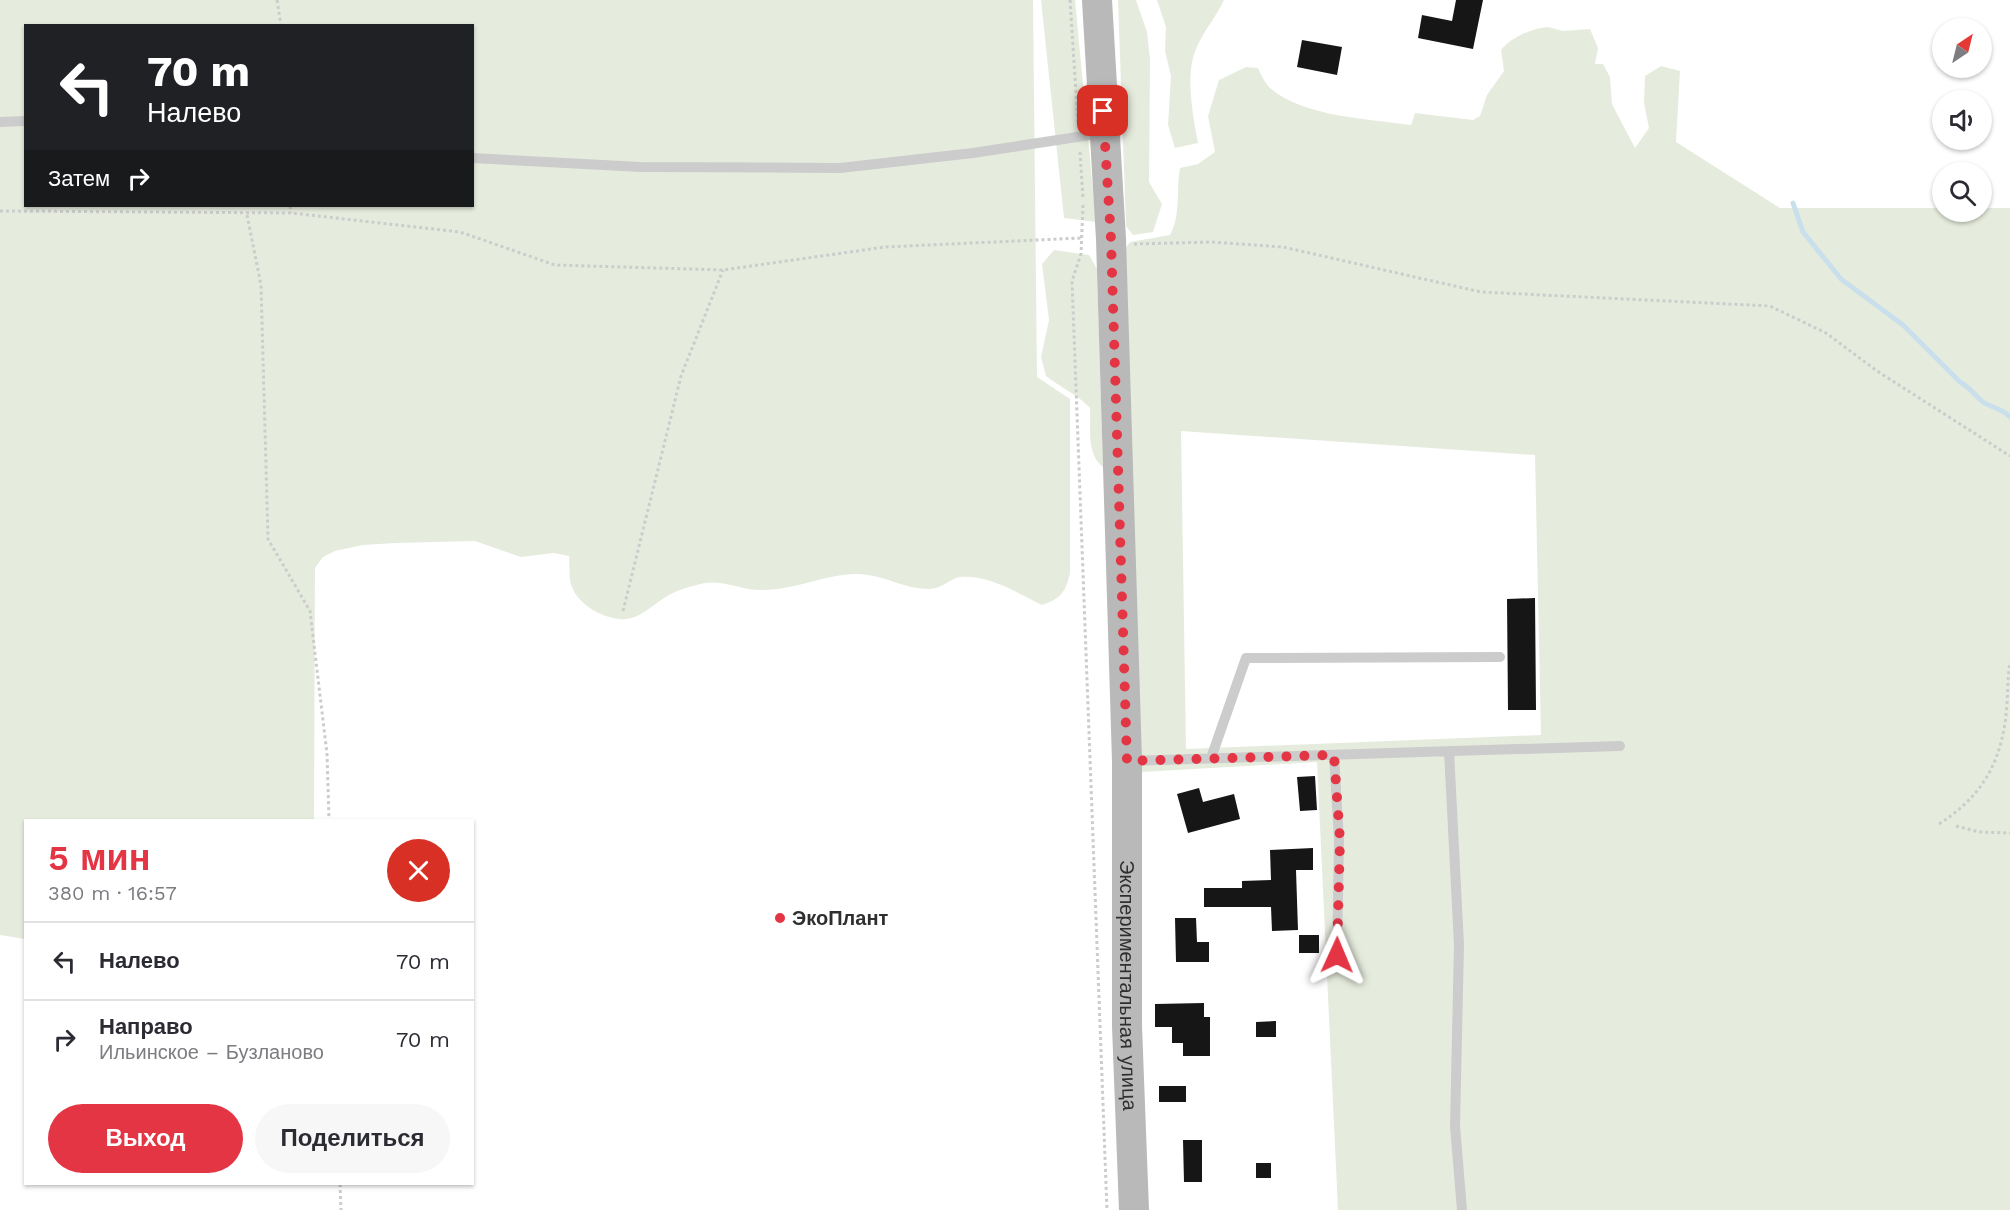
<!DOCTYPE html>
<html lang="ru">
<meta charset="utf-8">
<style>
:root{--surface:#fff;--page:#f7f7f7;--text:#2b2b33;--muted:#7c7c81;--line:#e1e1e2;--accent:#e33544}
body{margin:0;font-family:"Work Sans",sans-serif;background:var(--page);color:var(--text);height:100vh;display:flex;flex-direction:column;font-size:22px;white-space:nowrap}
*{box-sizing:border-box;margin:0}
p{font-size:20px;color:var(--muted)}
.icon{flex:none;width:33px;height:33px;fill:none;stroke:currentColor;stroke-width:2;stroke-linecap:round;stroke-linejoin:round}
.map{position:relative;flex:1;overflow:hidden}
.side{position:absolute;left:24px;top:819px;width:450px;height:366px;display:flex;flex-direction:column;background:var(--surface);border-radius:0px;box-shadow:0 2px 4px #0004}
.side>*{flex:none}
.banner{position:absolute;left:24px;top:24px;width:450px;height:183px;border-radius:0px;box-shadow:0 2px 4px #0004;background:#202124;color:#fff;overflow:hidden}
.needle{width:39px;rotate:35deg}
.buttons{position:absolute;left:1932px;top:18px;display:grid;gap:12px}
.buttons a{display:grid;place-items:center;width:60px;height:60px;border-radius:50%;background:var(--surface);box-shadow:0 2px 4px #0004;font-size:30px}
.pin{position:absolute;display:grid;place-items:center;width:51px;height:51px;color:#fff;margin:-26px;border-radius:12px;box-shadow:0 3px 9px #0006}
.me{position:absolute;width:66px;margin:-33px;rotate:1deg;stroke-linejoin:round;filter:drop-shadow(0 0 4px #0008)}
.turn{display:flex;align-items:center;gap:21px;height:126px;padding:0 24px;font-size:27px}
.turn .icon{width:78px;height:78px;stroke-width:2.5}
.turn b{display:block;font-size:42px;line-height:51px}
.then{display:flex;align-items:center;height:57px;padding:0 24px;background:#0003;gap:12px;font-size:22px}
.round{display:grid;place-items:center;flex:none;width:63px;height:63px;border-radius:32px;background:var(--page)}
.head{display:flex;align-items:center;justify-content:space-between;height:102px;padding:0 24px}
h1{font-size:36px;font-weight:600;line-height:45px;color:var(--accent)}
.cta{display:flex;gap:12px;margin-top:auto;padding:12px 24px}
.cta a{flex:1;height:69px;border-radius:36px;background:var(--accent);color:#fff;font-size:24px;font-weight:600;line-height:69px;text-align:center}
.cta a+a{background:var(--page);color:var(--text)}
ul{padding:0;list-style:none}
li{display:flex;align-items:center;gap:18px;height:78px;padding:0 24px;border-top:2px solid var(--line)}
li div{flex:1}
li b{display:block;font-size:22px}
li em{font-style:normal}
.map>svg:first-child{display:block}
.green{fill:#e6ecdd;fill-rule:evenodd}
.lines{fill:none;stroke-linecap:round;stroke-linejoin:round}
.stream{stroke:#cadfec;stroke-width:5}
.building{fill:#161616}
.path{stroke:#ccc;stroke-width:3;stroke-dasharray:3 3;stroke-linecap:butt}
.lane{stroke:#ccc;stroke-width:10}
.secondary{stroke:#b9b9b9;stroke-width:30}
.route{stroke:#e33544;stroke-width:10;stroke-dasharray:0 18}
.poi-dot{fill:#e33544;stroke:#fff;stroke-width:2}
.labels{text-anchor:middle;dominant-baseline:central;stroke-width:6;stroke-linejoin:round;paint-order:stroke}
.poi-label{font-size:20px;font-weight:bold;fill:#2f2f2f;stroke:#fff;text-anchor:start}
.street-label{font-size:20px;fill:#2f2f2f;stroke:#fff}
</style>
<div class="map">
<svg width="2010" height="1210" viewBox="0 0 2010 1210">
<rect width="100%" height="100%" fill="#fff"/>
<!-- green -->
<path class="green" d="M0,0H1033L1037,377L1070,399V573C1066,592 1060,599 1042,605C1018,593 989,575 961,577C950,578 941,590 928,589C904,589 882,574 857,574C826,574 795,590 763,590C744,591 725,580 705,583C696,585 684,588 675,592C657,599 641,622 619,619C601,617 579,605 572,587C568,578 570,565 569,556L554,553L521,557L475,541L396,543L363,545L335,551L323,557L315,568L314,820H26L25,939L0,935ZM26,26H472V206H26Z
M1041,0H1075L1096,222L1064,218Z
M1118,0H1136L1147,32L1150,59L1149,182L1162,204L1153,232L1133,235L1126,226Z
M1157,0H1224C1216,17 1203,32 1196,49C1185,75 1193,117 1198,143L1175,148L1168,125L1171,76L1165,51L1166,27Z
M1548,27L1563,31L1590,29L1598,48L1595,64H1603L1610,77L1612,104L1635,148L1649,128L1644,103L1645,76L1661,66L1680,71L1676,142L1780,208H1942V212H1982V208H2010V1210H1338L1317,762L1141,772L1121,254L1130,242L1170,235C1181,216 1176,189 1180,168L1198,164L1215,152L1208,116L1219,80L1246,67L1258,68C1261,75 1265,83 1270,88C1304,117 1369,119 1411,125L1415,113L1473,120L1480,116L1487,95L1504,71L1501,50C1511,37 1533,28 1548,27ZM1181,431L1535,455L1541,735L1186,749Z
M1054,250L1089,255L1097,269L1103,467C1086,454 1091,428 1090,408C1077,394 1061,388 1046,376L1041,357L1049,320L1042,264Z"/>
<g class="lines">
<!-- stream -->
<path class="stream" d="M1793,203L1803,232L1841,279L1903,325L1960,382C1970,387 1974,395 1983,402C1992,408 2002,408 2010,417"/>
</g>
<!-- building -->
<path class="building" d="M1456,0H1483L1473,49L1418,38L1422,15L1452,21Z
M1302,40L1342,47L1337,75L1297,67Z
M1535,598L1536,710H1508L1507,599Z
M1315,776L1317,810L1300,811L1297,777Z
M1199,788L1203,802L1234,794L1240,819L1188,833L1177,794Z
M1313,848V870H1296L1298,930L1272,931L1271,907H1204V888H1242V881L1271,880L1270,850Z
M1175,918H1196L1197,942H1209V962H1176Z
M1299,935H1319V953H1299Z
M1204,1003V1017H1210V1056H1183V1043H1172V1027H1155V1004Z
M1276,1021V1037H1256V1022Z
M1159,1086H1186V1102H1159Z
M1183,1140H1202V1182H1184Z
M1256,1163H1271V1178H1256Z"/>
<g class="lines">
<!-- path -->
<path class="path" d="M277,0L281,26
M1070,0L1078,124
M1080,152L1083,199
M1083,205L1081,254L1072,281L1107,1210
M290,206L291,213
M0,211L291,213L460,232L555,265L723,270L885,247L1081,238
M247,215L261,285L268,539L310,611L327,754L329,820
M1134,244L1211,242L1283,247L1481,292L1770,306L1826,333L1877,371L2010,456
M623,611L681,376L723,270
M1939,824C1978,799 1998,769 2005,723C2008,703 2007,682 2010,662
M1956,826L1979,832L2010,833
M340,1184L341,1210"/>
<!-- lane -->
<path class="lane" d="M0,122L26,121
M472,158L641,167L840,168L973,153L1103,133
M1449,751L1459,945L1455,1126L1462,1210
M1334,755L1339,840L1337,955
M1211,758L1246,658L1500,657
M1128,761L1620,746"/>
<!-- secondary -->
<path class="secondary" id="s1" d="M1097,0L1111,239L1127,761V1026L1134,1210"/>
</g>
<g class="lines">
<!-- route -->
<path class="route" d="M1103,111L1111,239L1127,761L1334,755L1340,840L1337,955"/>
</g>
<!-- markers -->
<circle class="poi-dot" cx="780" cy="918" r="6"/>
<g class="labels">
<!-- poi labels -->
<g class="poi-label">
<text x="792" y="918">ЭкоПлант</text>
</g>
<!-- street labels -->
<g class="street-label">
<text stroke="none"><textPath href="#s1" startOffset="986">Экспериментальная улица</textPath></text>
</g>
</g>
</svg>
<div class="buttons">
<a><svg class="needle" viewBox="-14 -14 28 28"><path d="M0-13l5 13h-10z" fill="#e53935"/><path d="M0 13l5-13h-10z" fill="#7c7c81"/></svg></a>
<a><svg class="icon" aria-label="sound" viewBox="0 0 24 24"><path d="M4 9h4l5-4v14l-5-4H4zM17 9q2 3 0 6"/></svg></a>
<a><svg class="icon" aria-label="search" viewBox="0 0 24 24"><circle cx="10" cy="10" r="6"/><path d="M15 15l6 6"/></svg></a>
</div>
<div class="pin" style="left:1103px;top:111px;background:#d93025"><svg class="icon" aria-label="arrive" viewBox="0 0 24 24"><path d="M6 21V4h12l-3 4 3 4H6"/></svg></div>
<svg class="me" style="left:1337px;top:955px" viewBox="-20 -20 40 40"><path d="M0-17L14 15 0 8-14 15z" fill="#e33544" stroke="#fff" stroke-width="4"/></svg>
<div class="banner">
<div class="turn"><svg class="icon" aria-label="left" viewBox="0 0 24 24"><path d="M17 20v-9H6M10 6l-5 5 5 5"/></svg><div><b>70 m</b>Налево</div></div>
<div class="then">Затем<svg class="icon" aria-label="right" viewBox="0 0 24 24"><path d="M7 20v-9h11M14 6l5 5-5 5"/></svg></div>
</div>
<section class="side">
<div class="head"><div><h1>5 мин</h1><p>380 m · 16:57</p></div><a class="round" style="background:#d93025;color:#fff"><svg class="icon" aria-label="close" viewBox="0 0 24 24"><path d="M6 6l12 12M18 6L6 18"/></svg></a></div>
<ul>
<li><svg class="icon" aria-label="left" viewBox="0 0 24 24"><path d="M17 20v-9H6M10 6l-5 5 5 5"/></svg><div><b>Налево</b></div><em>70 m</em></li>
<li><svg class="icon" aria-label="right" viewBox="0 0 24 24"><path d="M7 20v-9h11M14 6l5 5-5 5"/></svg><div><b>Направо</b><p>Ильинское – Бузланово</p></div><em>70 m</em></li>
</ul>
<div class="cta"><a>Выход</a><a>Поделиться</a></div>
</section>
</div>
